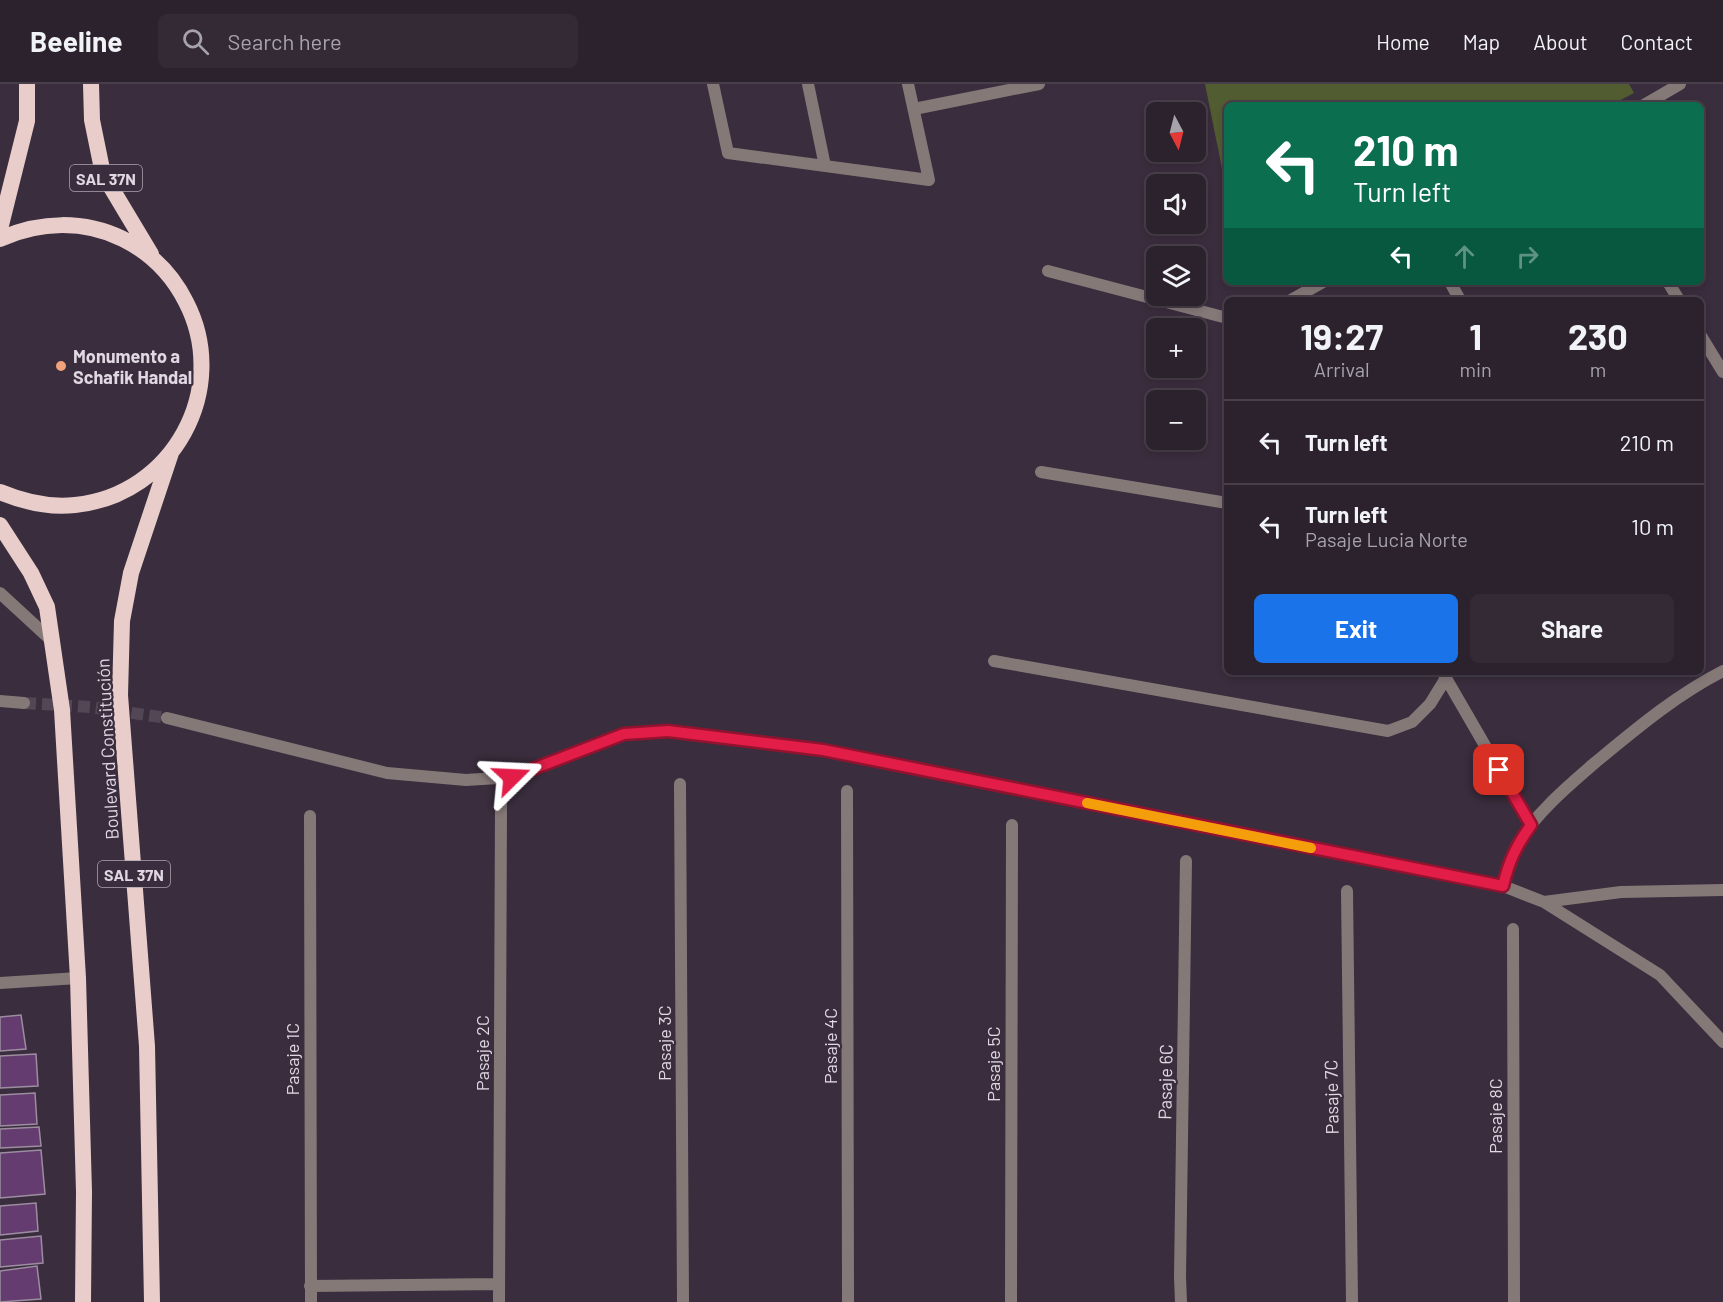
<!DOCTYPE html>
<meta charset="utf-8">
<style>
:root{--surface:#2c222e;--page:#342a36;--text:#f1f3f6;--muted:#a6a4aa;--line:#483f4a;--accent:#1a73e8}
body{margin:0;font-family:Barlow,sans-serif;background:var(--page);color:var(--text);height:100vh;display:flex;flex-direction:column;font-size:22px;white-space:nowrap}
*{box-sizing:border-box;margin:0}
p{font-size:20px;color:var(--muted)}
.icon{flex:none;width:33px;height:33px;fill:none;stroke:currentColor;stroke-width:2;stroke-linecap:round;stroke-linejoin:round}
.map{position:relative;flex:1;overflow:hidden}
.side{position:absolute;left:1224px;top:213px;width:480px;height:378px;display:flex;flex-direction:column;background:var(--surface);border-radius:9px;box-shadow:0 3px 9px #0003,0 0 0 2px var(--line)}
.side>*{flex:none}
.hud{position:absolute;left:1224px;top:18px;width:480px;height:183px;border-radius:9px;box-shadow:0 3px 9px #0003,0 0 0 2px var(--line);background:#0b6e4f;color:#fff;overflow:hidden}
.needle{width:39px;rotate:173deg}
.tools{position:absolute;left:1146px;top:18px;display:grid;gap:12px}
.tools a{display:grid;place-items:center;width:60px;height:60px;border-radius:9px;background:var(--surface);box-shadow:0 3px 9px #0003,0 0 0 2px var(--line);font-size:30px}
.pin{position:absolute;display:grid;place-items:center;width:51px;height:51px;color:#fff;margin:-26px;border-radius:12px;box-shadow:0 3px 9px #0006}
.me{position:absolute;width:66px;margin:-33px;rotate:69deg;stroke-linejoin:round;filter:drop-shadow(0 0 4px #0008)}
.turn{display:flex;align-items:center;gap:21px;height:126px;padding:0 30px;font-size:27px}
.turn .icon{width:78px;height:78px;stroke-width:2.5}
.turn b{display:block;font-size:42px;line-height:51px}
.lanes{display:flex;align-items:center;height:57px;padding:0 30px;background:#0003;justify-content:center;gap:30px;direction:ltr}
.lanes .off{opacity:.35}
.eta{display:flex;justify-content:space-evenly;align-items:center;height:102px;text-align:center}
.eta b{font-size:36px;font-weight:700;line-height:42px}
.button{display:flex;gap:12px;margin-top:auto;padding:12px 30px}
.button a{flex:1;height:69px;border-radius:9px;background:var(--accent);color:#fff;font-size:24px;font-weight:700;line-height:69px;text-align:center}
.button a+a{background:var(--page);color:var(--text)}
ul{padding:0;list-style:none}
li{display:flex;align-items:center;gap:18px;height:84px;padding:0 30px;border-top:2px solid var(--line)}
li div{flex:1}
li b{display:block;font-size:22px}
li em{font-style:normal}
header{display:flex;align-items:center;gap:36px;box-sizing:border-box;height:84px;padding:0 30px;background:var(--surface);border-bottom:2px solid var(--line)}
header strong{font-size:28px}
nav{display:flex;gap:33px;margin-inline-start:auto;font-size:21px}
.search{width:420px;height:54px;background:var(--page);display:flex;align-items:center;gap:15px;box-sizing:border-box;padding:0 21px;border-radius:9px;color:var(--muted);font-size:22px}
.map>svg:first-child{display:block}
.green{fill:#525c31}
.building{fill:#643c70;stroke:#9c8da0;stroke-width:1.5}
.lines{fill:none;stroke-linecap:round;stroke-linejoin:round}
.minor-tunnel{stroke:#534756;stroke-width:12;stroke-dasharray:12 6;stroke-linecap:butt}
.service{stroke:#857978;stroke-width:12}
.pedestrian{stroke:#857978;stroke-width:12}
.minor{stroke:#857978;stroke-width:12}
.trunk{stroke:#e8cdca;stroke-width:16}
.route-casing{stroke:#92132f;stroke-width:15}
.route{stroke:#e11d48;stroke-width:10}
.slow{stroke:#f59e0b;stroke-width:10}
.poi-dot{fill:#f0a27a;stroke:#3a2d3d;stroke-width:2}
.labels{text-anchor:middle;dominant-baseline:central;stroke-width:4.5;stroke-linejoin:round;paint-order:stroke}
.shield{fill:#3a2d3d;stroke:#aea5b1;stroke-width:1.5}
.shield-label{font-size:16px;font-weight:bold;fill:#e0d8e3}
.poi-label{font-size:18px;font-weight:bold;fill:#e0d8e3;stroke:#3a2d3d;text-anchor:start}
.street-label{font-size:18px;fill:#e0d8e3;stroke:#3a2d3d}
</style>
<header>
<strong>Beeline</strong>
<div class="search"><svg class="icon" aria-label="search" viewBox="0 0 24 24"><circle cx="10" cy="10" r="6"/><path d="M15 15l6 6"/></svg>Search here</div>
<nav><a>Home</a><a>Map</a><a>About</a><a>Contact</a></nav>
</header>
<div class="map">
<svg width="1723" height="1218" viewBox="0 0 1723 1218">
<rect width="100%" height="100%" fill="#3a2d3d"/>
<!-- green -->
<path class="green" d="M1205,0H1629L1634,9L1611,21H1227V109Z"/>
<!-- building -->
<path class="building" d="M21,931L26,965L0,967V933Z
M36,970L38,1002L0,1004V972Z
M35,1009L37,1040L0,1042V1011Z
M39,1043L41,1062L0,1064V1045Z
M41,1066L45,1110L0,1114V1069Z
M36,1119L38,1147L0,1151V1122Z
M41,1152L43,1179L0,1183V1156Z
M37,1182L41,1215L0,1218V1187Z"/>
<g class="lines">
<!-- minor-tunnel -->
<path class="minor-tunnel" d="M24,619L90,623L167,634"/>
<!-- service -->
<path class="service" d="M0,509L51,556"/>
<!-- pedestrian -->
<path class="pedestrian" d="M713,0L728,69L929,96L908,0
M808,0L825,82
M914,25L1039,0"/>
<!-- minor -->
<path class="minor" d="M1644,21L1680,0
M1048,187L1227,234
M1450,198L1460,216
M1668,198L1679,216
M1291,216L1323,198
M1701,252L1723,288
M1041,388L1227,419
M994,577L1388,647L1412,638L1430,620L1446,594
M1443,589L1531,741
M0,617L24,619
M167,634L387,689L466,696L512,693L624,650L668,647L823,666L1503,802L1544,818L1660,891L1723,958
M680,700L683,1218
M847,707L848,1218
M310,732L311,1218
M1503,802C1507,788 1510,772 1518,759C1538,727 1568,702 1597,677C1637,644 1676,611 1723,587
M1347,807L1352,1218
M1544,818L1621,808L1723,806
M1513,845L1514,1218
M0,899L78,894
M310,1202L499,1200
M499,1218L501,719
M1011,1218L1012,741
M1181,1218L1180,1193L1186,777"/>
<!-- trunk -->
<path class="trunk" d="M91,0L92,36L103,90L151,170
M0,145L27,37V0
M0,155C40,137 84,136 123,155C151,169 172,190 186,218C231,305 173,411 75,421C49,424 24,418 0,408
M0,441L31,489L47,523L62,626L78,894L84,1108L83,1218
M152,1218L147,962L120,611L122,537L131,489L171,369"/>
</g>
<g class="lines">
<!-- route casing -->
<g class="route-casing">
<path id="route" d="M512,693L624,650L668,647L823,666L1503,802C1509,777 1516,762 1531,741L1499,686"/>
</g>
<!-- route -->
<use href="#route" class="route"/>
<!-- slow -->
<path class="slow" d="M1087,719L1311,764"/>
</g>
<!-- markers -->
<circle class="poi-dot" cx="61" cy="282" r="6"/>
<g class="labels">
<!-- shield labels -->
<g class="shield">
<rect x="70" y="81" width="72" height="26" rx="4.5"/>
<rect x="98" y="777" width="72" height="26" rx="4.5"/>
</g>
<g class="shield-label">
<text x="106" y="94">SAL 37N</text>
<text x="134" y="790">SAL 37N</text>
</g>
<!-- poi labels -->
<g class="poi-label">
<text x="73" y="272">Monumento a<tspan x="73" dy="21">Schafik Handal</tspan></text>
</g>
<!-- street labels -->
<g class="street-label">
<text transform="translate(107 665) rotate(-93)">Boulevard Constitución</text>
<text transform="translate(664 959) rotate(-90)">Pasaje 3C</text>
<text transform="translate(830 962) rotate(-90)">Pasaje 4C</text>
<text transform="translate(482 969) rotate(-90)">Pasaje 2C</text>
<text transform="translate(292 975) rotate(-90)">Pasaje 1C</text>
<text transform="translate(993 980) rotate(-90)">Pasaje 5C</text>
<text transform="translate(1165 998) rotate(-89)">Pasaje 6C</text>
<text transform="translate(1331 1013) rotate(-91)">Pasaje 7C</text>
<text transform="translate(1495 1032) rotate(-90)">Pasaje 8C</text>
</g>
</g>
</svg>
<div class="tools">
<a><svg class="needle" viewBox="-14 -14 28 28"><path d="M0-13l5 13h-10z" fill="#e53935"/><path d="M0 13l5-13h-10z" fill="#a6a4aa"/></svg></a>
<a><svg class="icon" aria-label="sound" viewBox="0 0 24 24"><path d="M4 9h4l5-4v14l-5-4H4zM17 9q2 3 0 6"/></svg></a>
<a><svg class="icon" aria-label="layers" viewBox="0 0 24 24"><path d="M12 4l9 5-9 5-9-5zM3 14l9 5 9-5"/></svg></a>
<a>+</a>
<a>−</a>
</div>
<div class="pin" style="left:1499px;top:686px;background:#d93025"><svg class="icon" aria-label="arrive" viewBox="0 0 24 24"><path d="M6 21V4h12l-3 4 3 4H6"/></svg></div>
<svg class="me" style="left:512px;top:693px" viewBox="-20 -20 40 40"><path d="M0-17L14 15 0 8-14 15z" fill="#e11d48" stroke="#fff" stroke-width="4"/></svg>
<div class="hud">
<div class="turn"><svg class="icon" aria-label="left" viewBox="0 0 24 24"><path d="M17 20v-9H6M10 6l-5 5 5 5"/></svg><div><b>210 m</b>Turn left</div></div>
<div class="lanes"><svg class="icon" aria-label="left" viewBox="0 0 24 24"><path d="M17 20v-9H6M10 6l-5 5 5 5"/></svg><svg class="icon off" aria-label="ahead" viewBox="0 0 24 24"><path d="M12 20V5M6 11l6-6 6 6"/></svg><svg class="icon off" aria-label="right" viewBox="0 0 24 24"><path d="M7 20v-9h11M14 6l5 5-5 5"/></svg></div>
</div>
<section class="side">
<div class="eta">
<div><b>19:27</b><p>Arrival</p></div>
<div><b>1</b><p>min</p></div>
<div><b>230</b><p>m</p></div>
</div>
<ul>
<li><svg class="icon" aria-label="left" viewBox="0 0 24 24"><path d="M17 20v-9H6M10 6l-5 5 5 5"/></svg><div><b>Turn left</b></div><em>210 m</em></li>
<li><svg class="icon" aria-label="left" viewBox="0 0 24 24"><path d="M17 20v-9H6M10 6l-5 5 5 5"/></svg><div><b>Turn left</b><p>Pasaje Lucia Norte</p></div><em>10 m</em></li>
</ul>
<div class="button"><a>Exit</a><a>Share</a></div>
</section>
</div>
